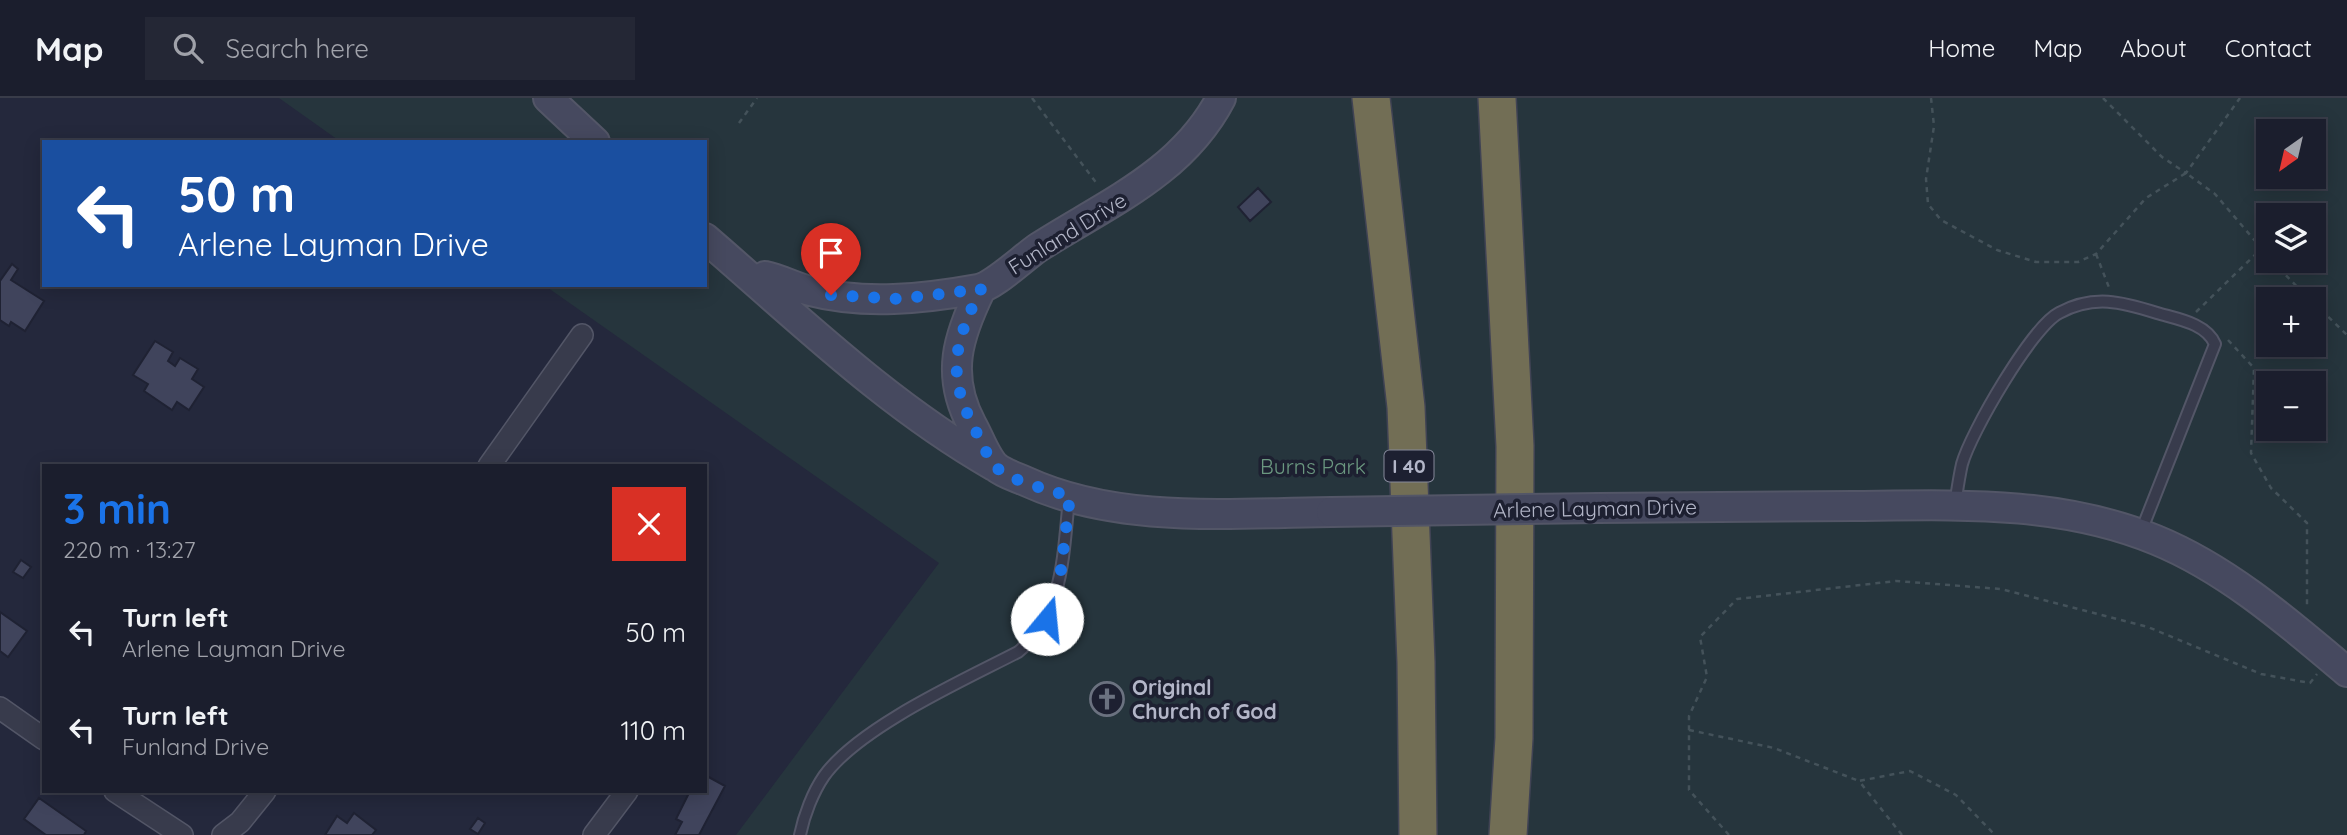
<!DOCTYPE html>
<meta charset="utf-8">
<style>
:root{--surface:#1b1e2d;--page:#242735;--text:#f1f3f6;--muted:#a0a2aa;--line:#393c49;--accent:#1a73e8}
body{margin:0;font-family:Quicksand,sans-serif;background:var(--page);color:var(--text);height:100vh;display:flex;flex-direction:column;font-size:26px;white-space:nowrap}
*{box-sizing:border-box;margin:0}
p{font-size:23px;color:var(--muted)}
.icon{flex:none;width:38px;height:38px;fill:none;stroke:currentColor;stroke-width:2;stroke-linecap:round;stroke-linejoin:round}
.map{position:relative;flex:1;overflow:hidden}
.drawer{position:absolute;left:42px;top:366px;width:665px;height:329px;display:flex;flex-direction:column;background:var(--surface);border-radius:0px;box-shadow:0 4px 18px #0003,0 0 0 2px var(--line)}
.drawer>*{flex:none}
.hud{position:absolute;left:42px;top:42px;width:665px;height:147px;border-radius:0px;box-shadow:0 4px 18px #0003,0 0 0 2px var(--line);background:#1a4fa0;color:#fff;overflow:hidden}
.needle{width:46px;rotate:214deg}
.controls{position:absolute;left:2256px;top:21px;display:grid;gap:14px}
.controls a{display:grid;place-items:center;width:70px;height:70px;border-radius:0px;background:var(--surface);box-shadow:0 4px 18px #0003,0 0 0 2px var(--line);font-size:35px}
.pin{position:absolute;display:grid;place-items:center;width:60px;height:60px;color:#fff;margin:-72px -30px;border-radius:50% 50% 50% 0;rotate:-45deg;box-shadow:0 0 7px #0007}
.pin .icon{rotate:45deg}
.me{position:absolute;width:77px;margin:-38px;rotate:17deg;stroke-linejoin:round;filter:drop-shadow(0 0 5px #0008)}
.turn{display:flex;align-items:center;gap:24px;height:147px;padding:0 21px;font-size:32px}
.turn .icon{width:91px;height:91px;stroke-width:2.5}
.turn b{display:block;font-size:49px;line-height:60px}
.round{display:grid;place-items:center;flex:none;width:74px;height:74px;border-radius:0px;background:var(--page)}
.summary{display:flex;align-items:center;justify-content:space-between;height:119px;padding:0 21px}
h1{font-size:42px;font-weight:700;line-height:52px;color:var(--accent)}
ul{padding:0;list-style:none}
li{display:flex;align-items:center;gap:21px;height:98px;padding:0 21px}
li div{flex:1}
li b{display:block;font-size:26px}
li em{font-style:normal}
header{display:flex;align-items:center;gap:42px;box-sizing:border-box;height:98px;padding:0 35px;background:var(--surface);border-bottom:2px solid var(--line)}
header strong{font-size:33px}
nav{display:flex;gap:38px;margin-inline-start:auto;font-size:24px}
.search{width:490px;height:63px;background:var(--page);display:flex;align-items:center;gap:18px;box-sizing:border-box;padding:0 24px;border-radius:0px;color:var(--muted);font-size:26px}
.map>svg:first-child{display:block}
.green{fill:#26353d;fill-rule:evenodd}
.building{fill:#40445c;stroke:#1f2233;stroke-width:2}
.lines{fill:none;stroke-linecap:round;stroke-linejoin:round}
.lane-casing{stroke:#535667;stroke-width:14}
.street-casing{stroke:#535667;stroke-width:24}
.secondary-casing{stroke:#535667;stroke-width:32}
.highway-casing{stroke:#404354;stroke-width:40}
.path{stroke:#44525a;stroke-width:2.5;stroke-dasharray:5 5;stroke-linecap:butt}
.lane{stroke:#383b4c;stroke-width:10}
.street{stroke:#383b4c;stroke-width:21}
.secondary{stroke:#46495f;stroke-width:28}
.highway{stroke:#726e55;stroke-width:37}
.secondary-bridge-casing{stroke:#535667;stroke-width:32;stroke-linecap:butt}
.secondary-bridge{stroke:#46495f;stroke-width:28}
.route{stroke:#1a73e8;stroke-width:12;stroke-dasharray:0 21.6}
.labels{text-anchor:middle;dominant-baseline:central;stroke-width:7;stroke-linejoin:round;paint-order:stroke}
.shield{fill:#1d2031;stroke:#86899b;stroke-width:2}
.shield-label{font-size:19px;font-weight:bold;fill:#b3b6c8}
.street-label{font-size:21px;fill:#b3b6c8;stroke:#1d2031}
.park-label{font-size:21px;fill:#6b9880;stroke:#1d2031}
.poi-label{font-size:21px;font-weight:bold;fill:#b3b6c8;stroke:#1d2031;text-anchor:start}
</style>
<header>
<strong>Map</strong>
<div class="search"><svg class="icon" aria-label="search" viewBox="0 0 24 24"><circle cx="10" cy="10" r="6"/><path d="M15 15l6 6"/></svg>Search here</div>
<nav><a>Home</a><a>Map</a><a>About</a><a>Contact</a></nav>
</header>
<div class="map">
<svg width="2347" height="737" viewBox="0 0 2347 737">
<rect width="100%" height="100%" fill="#24283c"/>
<!-- green -->
<path class="green" d="M279,0H2347V737H736L939,465L544,187H705V44H341ZM2268,33H2314V79H2268ZM2268,117H2314V163H2268ZM2268,201H2314V247H2268ZM2268,285H2314V331H2268Z"/>
<!-- building -->
<path class="building" d="M1258,90L1271,104L1250,123L1238,109Z
M12,166L18,171L11,182L44,203L25,233L11,224L9,228L0,222V183Z
M155,243L173,254L168,263L175,268L180,260L198,271L192,281L204,289L189,312L177,304L172,312L144,293L148,286L133,277Z
M21,462L31,469L23,480L13,474Z
M0,514L27,533L8,559L0,553Z
M705,677L725,688L699,737H675L682,724L676,721L690,693H705Z
M39,700L86,733L84,737H46L24,721Z
M354,715L376,732L372,737H325L337,718L347,725Z
M478,720L485,725L478,736L470,731Z"/>
<g class="lines">
<!-- lane casing -->
<g class="lane-casing">
<path id="lane" d="M1955,407C1957,394 1959,379 1962,366C1971,334 2032,229 2059,215C2094,196 2122,204 2157,215C2177,221 2206,225 2215,246L2140,436
M800,737C804,717 813,694 824,678C859,629 964,582 1018,554C1064,517 1063,455 1069,401"/>
</g>
<!-- street casing -->
<g class="street-casing">
<path id="street" d="M489,368L582,237
M0,610L44,641
M115,693L182,737
M223,737L240,724L265,693
M594,737L627,693"/>
</g>
<!-- secondary casing -->
<g class="secondary-casing">
<path id="secondary" d="M548,0L595,44
M705,140C798,220 887,307 994,368
M756,184L765,178C780,181 794,189 810,193C864,207 923,201 978,191C994,188 1024,159 1039,149C1106,106 1182,75 1221,0
M981,191C958,238 945,277 972,327C979,339 986,360 996,369C1003,375 1016,379 1025,383C1118,426 1231,415 1331,414
M1599,410C1684,409 1769,409 1853,408C1956,407 2059,402 2156,442C2227,471 2289,525 2347,574"/>
</g>
<!-- highway casing -->
<g class="highway-casing">
<path id="highway" d="M1371,0L1406,309L1416,564L1418,737
M1497,0L1515,348L1514,640L1508,737"/>
</g>
<!-- path -->
<path class="path" d="M1032,0L1098,87
M1931,0L1934,28L1926,81L1928,106L1941,122L1997,152L2036,164H2078L2096,156L2146,100L2186,75L2215,96L2268,158
M2103,0L2162,59L2186,75L2240,0
M739,25L757,0
M2096,156L2110,192
M2272,163L2309,201
M2314,205L2347,237
M2196,214L2262,150
M2228,242L2254,270L2251,355L2271,390L2307,425V510
M1689,632L1774,650L1859,683
M1729,737L1689,692V618L1707,579L1700,539L1737,501L1896,483L2001,491L2148,529L2261,576L2310,585L2317,576
M1902,737L1859,683L1910,673L1956,697L1995,737"/>
<!-- lane -->
<use href="#lane" class="lane"/>
<!-- street -->
<use href="#street" class="street"/>
<!-- secondary -->
<use href="#secondary" class="secondary"/>
<!-- highway -->
<use href="#highway" class="highway"/>
<!-- secondary-bridge casing -->
<g class="secondary-bridge-casing">
<path id="secondary-bridge" d="M1331,414L1599,410"/>
</g>
<!-- secondary-bridge -->
<use href="#secondary-bridge" class="secondary-bridge"/>
</g>
<g class="lines">
<!-- route -->
<path class="route" d="M831,197L899,201L981,191C952,249 946,280 979,339C984,348 988,360 995,368C1007,382 1051,393 1070,398L1060,480L1047,521"/>
</g>
<!-- icons -->
<defs>
<g id="church-ring" transform="scale(1.75)"><circle r="9.5" fill="#1d2031" stroke="#6b7280" stroke-width="1.5"/><path d="M-1.2-6h2.4v3.5h3.3v2.4h-3.3V6h-2.4V-.1h-3.3v-2.4h3.3Z" fill="#6b7280"/></g>
</defs>
<g fill-rule="evenodd">
<use href="#church-ring" x="1107" y="601"/>
</g>
<g class="labels">
<!-- shield labels -->
<rect class="shield" x="1384.5" y="352.5" width="49" height="31" rx="5"/>
<g class="shield-label">
<text x="1409" y="368">I 40</text>
</g>
<!-- street labels -->
<g class="street-label">
<text transform="translate(1067 135) rotate(-32)">Funland Drive</text>
<text transform="translate(1595 410) rotate(-1)">Arlene Layman Drive</text>
</g>
<!-- park labels -->
<g class="park-label">
<text x="1313" y="368">Burns Park</text>
</g>
<!-- poi labels -->
<g class="poi-label">
<text x="1132" y="589">Original<tspan x="1132" dy="24">Church of God</tspan></text>
</g>
</g>
</svg>
<div class="controls">
<a><svg class="needle" viewBox="-14 -14 28 28"><path d="M0-13l5 13h-10z" fill="#e53935"/><path d="M0 13l5-13h-10z" fill="#a0a2aa"/></svg></a>
<a><svg class="icon" aria-label="layers" viewBox="0 0 24 24"><path d="M12 4l9 5-9 5-9-5zM3 14l9 5 9-5"/></svg></a>
<a>+</a>
<a>−</a>
</div>
<div class="pin" style="left:831px;top:197px;background:#d93025"><svg class="icon" aria-label="arrive" viewBox="0 0 24 24"><path d="M6 21V4h12l-3 4 3 4H6"/></svg></div>
<svg class="me" style="left:1047px;top:521px" viewBox="-20 -20 40 40"><circle r="19" fill="#fff"/><path d="M0-13L10 11 0 6-10 11z" fill="#1a73e8"/></svg>
<div class="hud">
<div class="turn"><svg class="icon" aria-label="left" viewBox="0 0 24 24"><path d="M17 20v-9H6M10 6l-5 5 5 5"/></svg><div><b>50 m</b>Arlene Layman Drive</div></div>
</div>
<section class="drawer">
<div class="summary"><div><h1>3 min</h1><p>220 m · 13:27</p></div><a class="round" style="background:#d93025;color:#fff"><svg class="icon" aria-label="close" viewBox="0 0 24 24"><path d="M6 6l12 12M18 6L6 18"/></svg></a></div>
<ul>
<li><svg class="icon" aria-label="left" viewBox="0 0 24 24"><path d="M17 20v-9H6M10 6l-5 5 5 5"/></svg><div><b>Turn left</b><p>Arlene Layman Drive</p></div><em>50 m</em></li>
<li><svg class="icon" aria-label="left" viewBox="0 0 24 24"><path d="M17 20v-9H6M10 6l-5 5 5 5"/></svg><div><b>Turn left</b><p>Funland Drive</p></div><em>110 m</em></li>
</ul>
</section>
</div>
